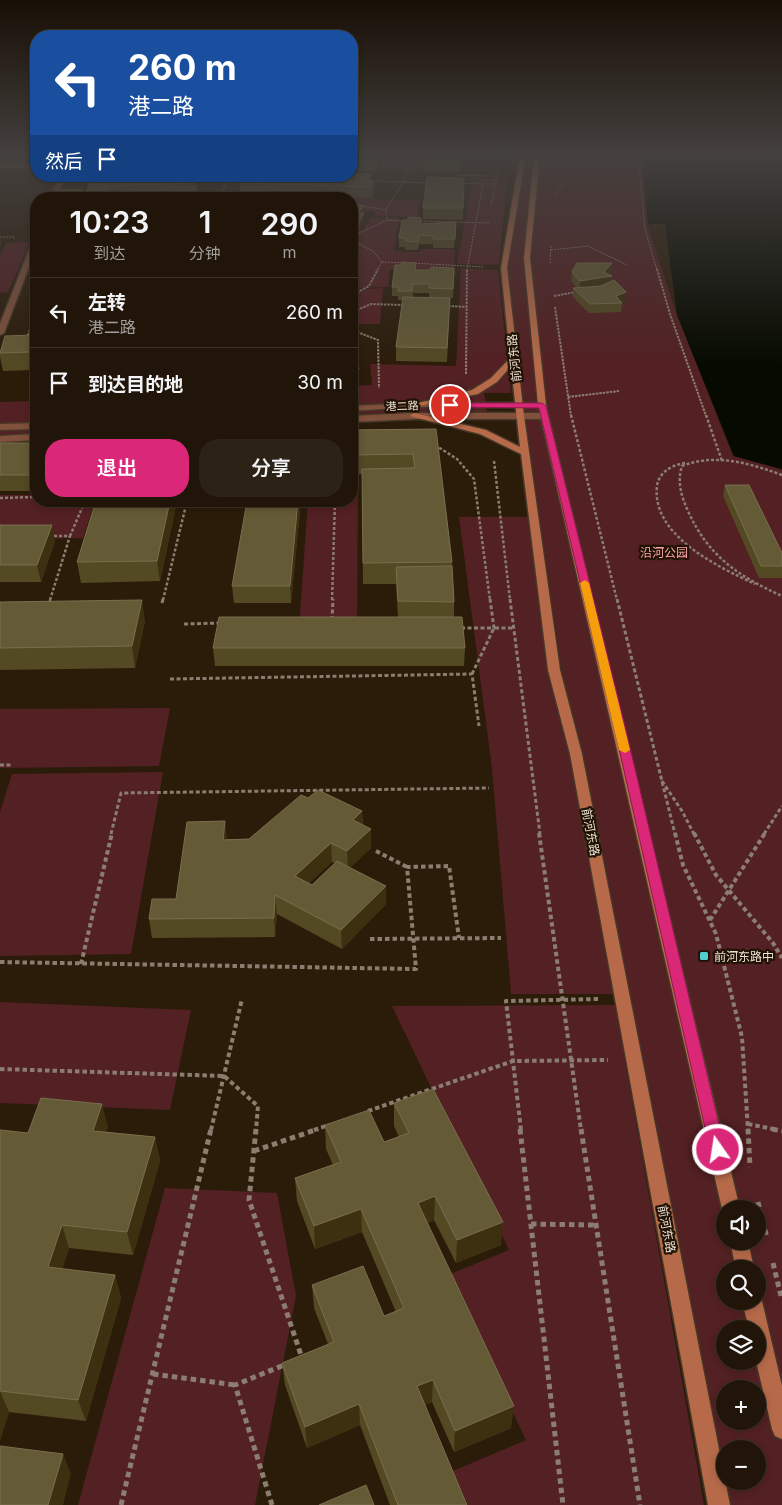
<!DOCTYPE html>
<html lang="zh">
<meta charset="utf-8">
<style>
:root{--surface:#201508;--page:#2d2216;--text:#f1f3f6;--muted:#a29f9c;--line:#3d3429;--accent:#db2777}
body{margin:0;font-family:Inter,"Noto Sans SC",sans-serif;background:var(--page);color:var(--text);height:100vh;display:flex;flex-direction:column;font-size:19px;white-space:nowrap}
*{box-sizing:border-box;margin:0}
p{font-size:16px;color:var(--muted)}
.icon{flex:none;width:28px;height:28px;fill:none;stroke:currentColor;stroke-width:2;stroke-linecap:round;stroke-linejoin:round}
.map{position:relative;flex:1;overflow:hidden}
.details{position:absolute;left:30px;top:192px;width:328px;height:315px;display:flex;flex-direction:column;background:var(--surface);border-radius:20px;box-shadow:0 2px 8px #0003,0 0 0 1px var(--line)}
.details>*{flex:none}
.hud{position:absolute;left:30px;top:30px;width:328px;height:152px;border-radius:20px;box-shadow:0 2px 8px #0003,0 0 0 1px var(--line);background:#1a4fa0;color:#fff;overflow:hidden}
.fabs{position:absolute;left:716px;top:1200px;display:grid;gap:10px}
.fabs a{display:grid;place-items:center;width:50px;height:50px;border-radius:50%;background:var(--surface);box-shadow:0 2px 8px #0003,0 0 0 1px var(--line);font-size:25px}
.pin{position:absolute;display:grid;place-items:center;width:42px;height:42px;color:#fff;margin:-21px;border:2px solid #fff;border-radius:50%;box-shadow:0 1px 5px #0007}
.me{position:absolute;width:55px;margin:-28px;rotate:347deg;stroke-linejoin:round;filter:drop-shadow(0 0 4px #0008)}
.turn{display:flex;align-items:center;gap:18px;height:105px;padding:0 15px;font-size:22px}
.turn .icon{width:65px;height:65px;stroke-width:2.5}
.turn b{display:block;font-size:35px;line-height:42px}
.then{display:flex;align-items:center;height:48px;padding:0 15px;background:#0003;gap:10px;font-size:19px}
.eta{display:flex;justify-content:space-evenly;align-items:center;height:85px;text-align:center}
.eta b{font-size:30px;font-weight:600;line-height:35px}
.button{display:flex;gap:10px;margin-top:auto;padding:10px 15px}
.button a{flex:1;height:58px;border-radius:20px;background:var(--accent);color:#fff;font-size:20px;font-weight:600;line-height:58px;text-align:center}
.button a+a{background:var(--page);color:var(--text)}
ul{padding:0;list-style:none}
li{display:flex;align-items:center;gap:15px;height:70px;padding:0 15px;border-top:1px solid var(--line)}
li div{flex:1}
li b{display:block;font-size:19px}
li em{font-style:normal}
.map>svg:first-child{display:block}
.green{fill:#532023;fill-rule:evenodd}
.water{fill:#060a00}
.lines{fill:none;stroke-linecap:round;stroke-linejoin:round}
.service-casing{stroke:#463726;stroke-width:3}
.minor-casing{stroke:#463726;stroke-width:3}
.tertiary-casing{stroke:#463726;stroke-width:3}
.secondary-casing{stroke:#463726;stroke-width:3}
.path-far5{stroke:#8b7e70;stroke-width:1;stroke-dasharray:2 1;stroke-linecap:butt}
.path-far4{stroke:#8b7e70;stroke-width:2;stroke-dasharray:2.5 1;stroke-linecap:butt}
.path-far3{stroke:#8b7e70;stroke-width:2.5;stroke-dasharray:3 2;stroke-linecap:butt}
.path-far2{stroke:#8b7e70;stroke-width:3;stroke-dasharray:4 2.5;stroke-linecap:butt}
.path-far1{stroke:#8b7e70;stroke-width:4;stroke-dasharray:4.5 3;stroke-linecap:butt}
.path{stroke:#8b7e70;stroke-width:5;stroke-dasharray:5.5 4;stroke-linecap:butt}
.service{fill:#7f503c;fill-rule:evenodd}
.minor{fill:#7f503c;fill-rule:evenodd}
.tertiary{fill:#7f503c;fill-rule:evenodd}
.secondary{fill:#b66a4a;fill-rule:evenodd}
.wall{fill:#534923;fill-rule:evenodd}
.shaded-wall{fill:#3c3011}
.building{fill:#645a36;stroke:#796f4f}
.route{fill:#db2777;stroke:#8e194d}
.slow{fill:#f59e0b}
.poi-dot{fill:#52cdcf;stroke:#211203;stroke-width:2}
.labels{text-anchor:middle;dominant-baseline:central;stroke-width:4.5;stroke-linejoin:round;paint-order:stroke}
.far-street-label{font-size:11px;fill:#eae0d5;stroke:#211203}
.street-label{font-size:12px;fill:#eae0d5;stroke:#211203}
.park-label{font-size:12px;fill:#fca5a7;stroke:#211203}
.poi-label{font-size:12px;fill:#eae0d5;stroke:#211203;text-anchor:start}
</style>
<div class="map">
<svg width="782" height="1505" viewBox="0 0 782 1505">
<rect width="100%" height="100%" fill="#2b1c0a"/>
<!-- green -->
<path class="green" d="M400,155H424L419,173L380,172L382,158H399Z
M522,155H641L647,224L677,315L733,456L782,470V1505H725L562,672L525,415L507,268L516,171ZM725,1209H758V1241H725ZM725,1269H758V1301H725ZM725,1329H758V1361H725ZM725,1389H758V1421H725ZM725,1449H758V1481H725Z
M473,178L507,179L499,265L457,264Z
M219,195L419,200L418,217L375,216V212L351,211V199H112Z
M371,217L399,218L394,251L420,252L421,249H455L454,264L456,276L430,275L418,271L390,270L388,287L351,288V228L363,229Z
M30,242L8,292L0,293V256L6,243Z
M461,268L498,270L511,393H484L487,413L351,419V386L372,385L370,364L456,366Z
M383,288L380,324H351V290Z
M36,401V433L0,435V402Z
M351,480H358L357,628H299L308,501H351Z
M0,495H36V501H95L83,538L0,539Z
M459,517H531L571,755L615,994H511L492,768Z
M170,708L159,766L0,768V709Z
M163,772L131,954L0,956V812L12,774Z
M0,1002L191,1010L170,1110L0,1103Z
M615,1005L704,1505H468L453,1471L526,1440L448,1275L509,1250L392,1006Z
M165,1188L277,1193L296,1296L255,1505H78Z"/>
<!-- water -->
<path class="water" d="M642,155H782V469L734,456L677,315L665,224H648Z"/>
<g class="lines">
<!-- service casing -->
<g class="service-casing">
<path id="service" d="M0,164H36V168H0Z"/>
</g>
<!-- minor casing -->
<g class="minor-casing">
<path id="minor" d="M59,176H65L56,199H50Z
M36,238V248L4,333L0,335V324L33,240Z"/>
</g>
<!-- tertiary casing -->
<g class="tertiary-casing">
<path id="tertiary" d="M414,403H542L546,405L542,407H414L351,411V406Z
M414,413H544L548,416L544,419H414L351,422V416Z
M36,423V429L0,430V424Z
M36,434V440L0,442V436Z"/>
</g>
<!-- secondary casing -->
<g class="secondary-casing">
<path id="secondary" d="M520,155H526L507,268L524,416L560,670L582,754L730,1505H708L570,754L548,670L521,454L480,434L410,416L414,413L486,430L520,447L511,366L497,382L478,394L414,407L410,405L472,390L491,378L510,358L501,268Z
M534,155H540L530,258L546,405L740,1209H725V1215L722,1209L538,405L524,258Z
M730,1241H748L754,1269H736Z
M758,1294L762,1301L782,1386V1439L775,1436L772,1429L756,1361L758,1329H749L742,1301H758Z"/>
</g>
<!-- path-far5 -->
<path class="path-far5" d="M638,155L645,229L657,270
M369,158H411
M457,175L496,176
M80,178H93
M192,179H246
M370,181L403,182L412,155
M461,183L483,184L467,270
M483,184H494
M554,195L574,171L588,164L590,159L587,155
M220,199L229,176
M351,204L386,210L387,220L351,237
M491,205L498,170
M386,210L403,182L429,183
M387,220L404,221
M418,221L489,223
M0,237H14V239
M351,240L373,251L382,262L377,270
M551,250L588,246L627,265
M382,262L406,263
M412,263L483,267
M550,263L551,245"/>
<!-- path-far4 -->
<path class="path-far4" d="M657,269L670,314L706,416
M351,283L355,294
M351,296L369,286L378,269
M554,296L576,292
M351,306L357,310V332L351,334
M448,306L467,307
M555,307L571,416
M357,310L371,304L404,305
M357,332L378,340L379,388
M27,339L36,309
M466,374L467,269
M568,397L619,391"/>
<!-- path-far3 -->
<path class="path-far3" d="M571,415L617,600
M706,415L722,461
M435,445L457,459L474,479L490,600
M494,461L510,600
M685,463C672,465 659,472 657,486C651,535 718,567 755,584
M782,475C749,463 716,453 682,466C677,481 681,496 688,511C708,556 738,576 782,596
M0,498L36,497
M70,536L85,501
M50,600L70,536H51
M163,600L187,501
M332,600L335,501"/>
<!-- path-far2 -->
<path class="path-far2" d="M510,599L540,834
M617,599L675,834
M162,603L163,599
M49,604L51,599
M332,620L333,599
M184,624L221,623
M461,628H494L490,599
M472,674L494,628H514
M170,679L472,674L479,726
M0,765H13
M662,781L682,811L694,834
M111,834L121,793L489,788
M764,834L782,806"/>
<!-- path-far1 -->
<path class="path-far1" d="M539,833L581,1130
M675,833L683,865L716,934L742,1037L748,1130
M694,833L716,875L773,943L782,958
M376,851L407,867
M710,920L765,833
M370,939L501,938
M0,962L416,969L407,867L449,866L459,938
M81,964L112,833
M0,1069L224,1076L258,1106L256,1130
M368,1111L513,1061L608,1060
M748,1124L778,1130
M211,1130L242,999
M314,1130L329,1125
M521,1130L506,1001L598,999"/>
<!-- path -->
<path class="path" d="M256,1129L249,1200L302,1358
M520,1129L563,1505
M581,1129L640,1505
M748,1129L750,1167
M772,1129L782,1131
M254,1151L318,1129
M758,1202L767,1238
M531,1224L596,1225
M773,1263L781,1296
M153,1374L235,1385
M121,1505L211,1129
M272,1505L235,1385L284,1365"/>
<!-- service -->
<use href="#service" class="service"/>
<!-- minor -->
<use href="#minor" class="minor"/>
<!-- tertiary -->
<use href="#tertiary" class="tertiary"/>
<!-- secondary -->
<use href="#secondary" class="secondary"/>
</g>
<!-- wall -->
<path class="wall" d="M0,155H30V157L24,164H0Z
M351,155L377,158V171H351Z
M374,155H397V156H374Z
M466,155L461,172L423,171V160Z
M371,174V181H374V192L372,198L241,194L240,183L251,177V176H287V179H293V176H328V180H335V178Z
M91,176L197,183V194L108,197V199H57L82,192H87Z
M464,178L463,220L423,219V208Z
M351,205H364V222L360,228H351Z
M456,222L454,248H433V244H419L418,250H405V247H399V238L421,224Z
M454,268L453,298L429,297V293H413V297L450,298L447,362L396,361V347L403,300H398V296H392V287L416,270H430Z
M572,272H611L609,275L612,276L611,281L625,301L622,303L621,312L589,313L573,297V288H577L571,281Z
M33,339H36V398H34L30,380L33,370L3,371L0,357V351Z
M351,346L359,369V383H351Z
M436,429L452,562L454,602V617L465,648L464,666H215L213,648L398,617L396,584H363L362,474H351V430Z
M0,443H36V491H0Z
M725,485L782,553V578H759L723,496Z
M96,501H177L160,581L81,583L77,562Z
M301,501L291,603H234L232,586Z
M0,525L55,541L41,582H0Z
M0,602L145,621L135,668L0,670Z
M308,798L362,811L363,825L371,829V848L350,867L386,904L342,949L277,914L275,937L152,938L149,919L176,899L227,839H249ZM332,862L335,863L312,885L309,883Z
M394,1103L501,1245L456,1263L434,1220L427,1223L511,1428L454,1452L432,1402L424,1405L467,1505H390L360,1425L307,1448L285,1385L282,1363L328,1344L314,1308L312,1285L384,1316L396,1312L362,1232L315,1249L297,1201L295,1178L333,1165L326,1149L325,1125L384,1142L399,1137L394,1126Z
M108,1127L106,1132L155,1137L160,1161L133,1255L69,1248L62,1269L115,1275L121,1298L86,1421L9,1412L0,1440V1130L28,1133Z"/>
<!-- shaded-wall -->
<path class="shaded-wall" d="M24,155H30V157L24,164L22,157Z
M464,155H466L461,172L462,161Z
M196,176L197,183V194L196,183Z
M374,181V192L372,198V187Z
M107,186L108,199H104Z
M364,205V213L360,220V211Z
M364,213V222L360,228V220Z
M0,234L2,243L0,246Z
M612,263L611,272L606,277L612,276L611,286L580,290V281L604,272Z
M626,292L625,301L622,303L616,296Z
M31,348L34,365L33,370L30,352Z
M170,501H177L160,581L157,561Z
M298,501H301L291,603L290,586Z
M52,525L55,541L41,582L37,565Z
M142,600L145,621L135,668L132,646Z
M362,811L363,830L353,820Z
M225,821L227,840H223Z
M371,829V848L348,870L347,851Z
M331,843L332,862L296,895L295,876Z
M386,886V904L342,949L341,930Z
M275,895L277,914L275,937L274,918Z
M102,1104L108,1127L99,1155L93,1131Z
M155,1137L160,1161L133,1255L127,1232Z
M435,1196L434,1220L417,1226L418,1203Z
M361,1209L362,1232L315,1249L314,1226Z
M503,1222L501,1245L456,1263L457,1240Z
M62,1225L69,1248L55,1290L48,1267Z
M115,1275L121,1298L86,1421L78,1400Z
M433,1380L432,1402L416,1408L417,1386Z
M0,1391L9,1412L0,1440Z
M359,1404L360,1425L307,1448L305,1427Z
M514,1406L511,1428L454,1452L455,1431Z
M63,1454L71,1474L63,1505H48Z"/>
<!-- building -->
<path class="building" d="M0,155H24L22,157H0Z
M351,155H373L372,158H377V164H351Z
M425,155H464L462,161L423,160Z
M351,173L371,174L369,179H363L362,181H374L372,187L240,183L244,177L256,178L251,176H284L278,177L277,178L299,179L300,177H293V176H326L325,178H320L319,180H341L342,179L335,178L336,176H351Z
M91,176H196V183L107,186L104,199H87V197H79L78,199H57L60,190H82V192H87Z
M427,177L464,178L463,208H423Z
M351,205H364L360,211H353L352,213H364L360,220L351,219Z
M408,217L421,218L420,224L456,222L455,239H433V236L419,235L418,242L405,241L406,238H399L402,220H408Z
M402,262L416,263L415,270H430L431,267L454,268L453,289L429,288L430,284H413L412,291H398L399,287H392L395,265H402Z
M577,263H612L604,272L612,276L580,281L572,272Z
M614,280L626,292L616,296L622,303L590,304L573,288L601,286Z
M403,297L450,298L447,348L396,347Z
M32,335L31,339H36V348H31L30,352L0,353L5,336Z
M351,346H355L359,369H351Z
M36,357V380H30Z
M436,429L452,562L363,563L362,469L415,468L413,454L351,455V430Z
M0,443H36V475H0Z
M725,485H749L782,553V566H761Z
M96,501H170L157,561L77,562Z
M247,501H298L290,586H232Z
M0,525H52L37,565H0Z
M452,566L454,602L398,601L396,567Z
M142,600L132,646L0,648V602Z
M219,617H462L465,648H213Z
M318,790L362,811L353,820L371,829L347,851L331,843L295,876L312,885L337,861L386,886L341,930L275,895L274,918L149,919L152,899H176L187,822L225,821L223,840L249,839L301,795L308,798Z
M433,1089L503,1222L457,1240L435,1196L418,1203L514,1406L455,1431L433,1380L417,1386L467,1505H398L359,1404L305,1427L282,1363L334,1342L312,1285L363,1266L384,1316L404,1308L361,1209L314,1226L295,1178L341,1162L325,1125L369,1110L384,1142L409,1133L394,1103Z
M41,1098L102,1104L93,1131L155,1137L127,1232L62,1225L48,1267L115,1275L78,1400L0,1391V1130L28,1133Z
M0,1446L63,1454L48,1505H0Z
M366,1485L374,1505H319Z"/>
<!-- sky -->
<linearGradient id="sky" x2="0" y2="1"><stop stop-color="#180f06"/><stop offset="0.42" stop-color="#44403e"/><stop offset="1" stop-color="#44403e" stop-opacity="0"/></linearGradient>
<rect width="782" height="366" fill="url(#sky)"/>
<!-- route -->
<path class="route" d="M447,403H542L546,406L624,722L725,1150L723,1155L718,1157L712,1155L710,1150L613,722L539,408L450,407H447Z"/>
<!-- slow -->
<path class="slow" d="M585,580L589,583L630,750L625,753L619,750L580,583Z"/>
<!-- markers -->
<rect class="poi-dot" x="699" y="951" width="10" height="10" rx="2.5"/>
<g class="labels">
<!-- far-street labels -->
<g class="far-street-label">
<text transform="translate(402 406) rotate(-2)">港二路</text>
</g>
<!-- street labels -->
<g class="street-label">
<text transform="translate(514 358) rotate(-96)">前河东路</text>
<text transform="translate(591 832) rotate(79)">前河东路</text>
<text transform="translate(667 1229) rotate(79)">前河东路</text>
</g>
<!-- park labels -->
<g class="park-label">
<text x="664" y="552">沿河公园</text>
</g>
<!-- poi labels -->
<g class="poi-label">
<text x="714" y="956">前河东路中</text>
</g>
</g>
</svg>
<div class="fabs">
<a><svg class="icon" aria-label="sound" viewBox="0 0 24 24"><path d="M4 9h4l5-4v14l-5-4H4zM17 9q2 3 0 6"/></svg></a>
<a><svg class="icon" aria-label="search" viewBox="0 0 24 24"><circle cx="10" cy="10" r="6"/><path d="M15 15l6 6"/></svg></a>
<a><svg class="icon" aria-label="layers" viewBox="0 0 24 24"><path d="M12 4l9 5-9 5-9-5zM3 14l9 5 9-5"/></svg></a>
<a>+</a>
<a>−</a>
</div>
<div class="pin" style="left:450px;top:405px;background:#d93025"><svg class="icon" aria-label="arrive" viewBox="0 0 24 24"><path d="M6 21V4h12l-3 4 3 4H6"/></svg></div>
<svg class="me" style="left:718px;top:1150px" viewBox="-20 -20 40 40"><circle r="17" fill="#db2777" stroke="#fff" stroke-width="3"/><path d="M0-11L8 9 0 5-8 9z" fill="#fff"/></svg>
<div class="hud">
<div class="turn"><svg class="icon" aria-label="left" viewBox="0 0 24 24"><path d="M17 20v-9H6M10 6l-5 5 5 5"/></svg><div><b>260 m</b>港二路</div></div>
<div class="then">然后<svg class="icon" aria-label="arrive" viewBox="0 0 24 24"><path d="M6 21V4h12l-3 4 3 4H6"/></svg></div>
</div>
<section class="details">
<div class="eta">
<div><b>10:23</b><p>到达</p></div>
<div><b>1</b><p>分钟</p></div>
<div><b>290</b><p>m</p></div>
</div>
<ul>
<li><svg class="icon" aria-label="left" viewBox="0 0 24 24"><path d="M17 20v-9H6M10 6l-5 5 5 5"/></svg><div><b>左转</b><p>港二路</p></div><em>260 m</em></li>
<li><svg class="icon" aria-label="arrive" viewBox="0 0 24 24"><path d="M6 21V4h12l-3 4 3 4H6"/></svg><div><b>到达目的地</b></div><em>30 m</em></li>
</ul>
<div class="button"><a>退出</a><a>分享</a></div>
</section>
</div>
